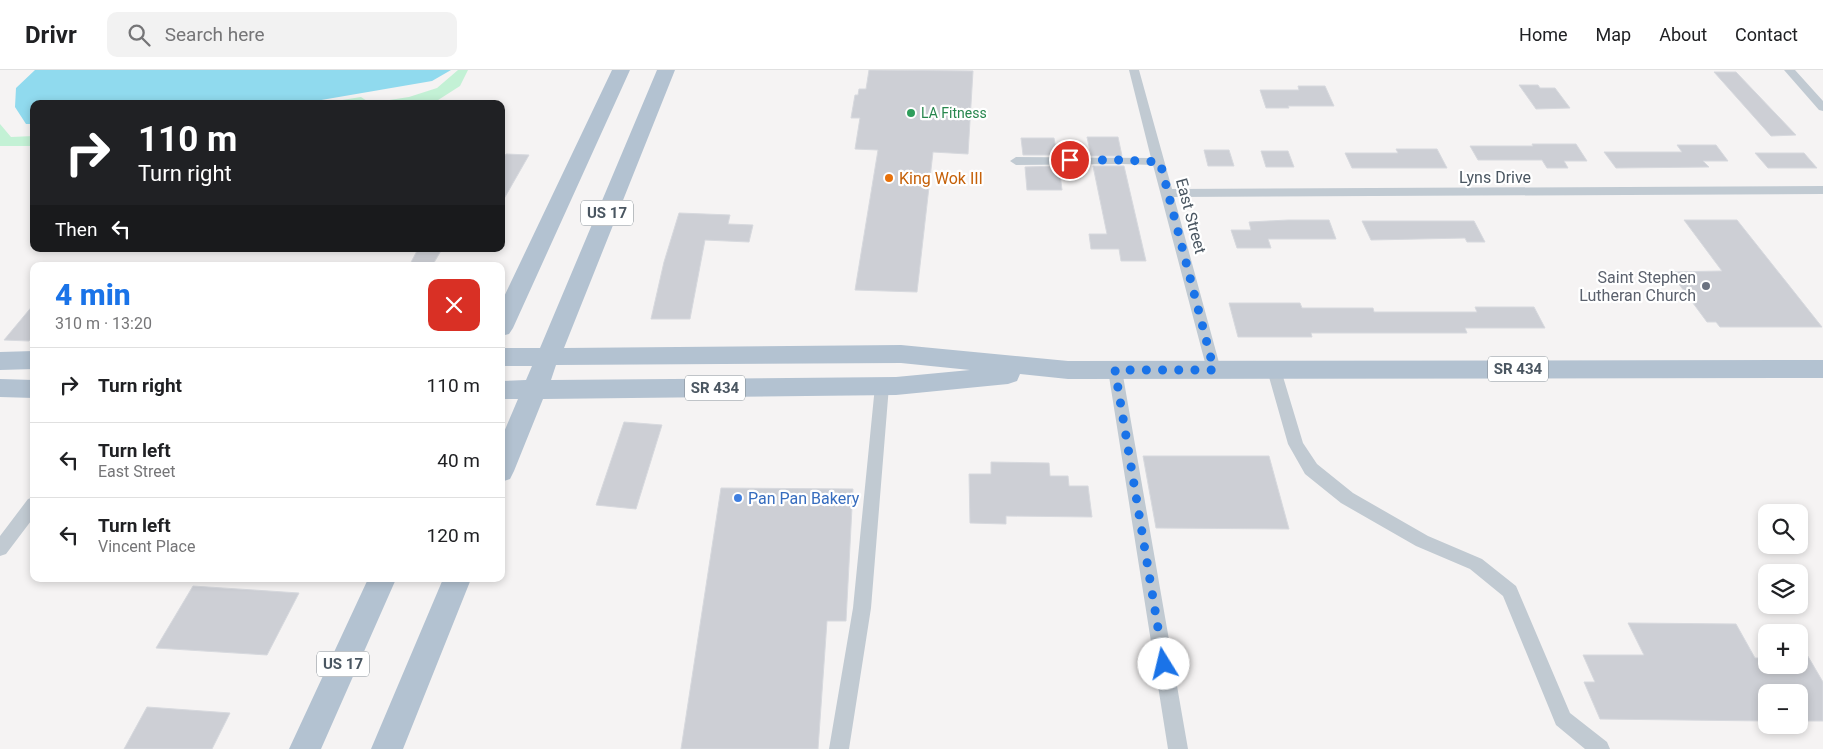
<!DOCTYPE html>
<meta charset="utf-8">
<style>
:root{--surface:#fff;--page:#f2f2f2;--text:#202124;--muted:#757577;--line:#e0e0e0;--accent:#1a73e8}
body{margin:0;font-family:Roboto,sans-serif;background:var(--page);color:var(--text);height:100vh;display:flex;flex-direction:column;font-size:19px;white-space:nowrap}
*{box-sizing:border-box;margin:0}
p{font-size:16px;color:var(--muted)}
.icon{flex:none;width:28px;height:28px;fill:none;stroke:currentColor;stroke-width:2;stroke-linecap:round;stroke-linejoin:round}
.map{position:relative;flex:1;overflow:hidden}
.details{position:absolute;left:30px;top:192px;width:475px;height:320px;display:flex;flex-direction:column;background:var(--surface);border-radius:10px;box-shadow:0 2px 8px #0003}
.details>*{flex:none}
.banner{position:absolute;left:30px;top:30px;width:475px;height:152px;border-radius:10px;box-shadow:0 2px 8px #0003;background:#202124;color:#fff;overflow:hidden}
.fabs{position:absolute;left:1758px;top:434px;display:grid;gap:10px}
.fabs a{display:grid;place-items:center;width:50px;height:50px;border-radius:10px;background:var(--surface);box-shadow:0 2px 8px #0003;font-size:25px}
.pin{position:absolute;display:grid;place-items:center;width:42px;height:42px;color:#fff;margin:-21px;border:2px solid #fff;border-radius:50%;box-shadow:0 1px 5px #0007}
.me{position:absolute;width:55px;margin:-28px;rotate:351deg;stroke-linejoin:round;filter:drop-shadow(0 0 4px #0008)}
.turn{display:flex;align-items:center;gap:18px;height:105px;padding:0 25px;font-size:22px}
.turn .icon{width:65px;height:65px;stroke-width:2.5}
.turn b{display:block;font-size:35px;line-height:42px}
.then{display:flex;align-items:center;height:48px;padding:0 25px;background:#0003;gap:10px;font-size:19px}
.round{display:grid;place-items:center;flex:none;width:52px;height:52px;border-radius:10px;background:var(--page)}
.overview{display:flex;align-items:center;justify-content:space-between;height:85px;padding:0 25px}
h1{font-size:30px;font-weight:800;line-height:38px;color:var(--accent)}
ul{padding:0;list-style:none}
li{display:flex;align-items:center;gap:15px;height:75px;padding:0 25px;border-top:1px solid var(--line)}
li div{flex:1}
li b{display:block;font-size:19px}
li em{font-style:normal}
header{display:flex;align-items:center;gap:30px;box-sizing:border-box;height:70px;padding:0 25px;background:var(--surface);border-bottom:1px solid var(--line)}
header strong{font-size:24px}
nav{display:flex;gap:28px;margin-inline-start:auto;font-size:18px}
.search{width:350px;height:45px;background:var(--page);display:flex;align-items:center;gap:12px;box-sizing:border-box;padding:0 18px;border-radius:10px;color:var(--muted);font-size:19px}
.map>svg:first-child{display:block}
.green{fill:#c3f1d5}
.water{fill:#90daee}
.building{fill:#cdcfd5;stroke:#d7d9de}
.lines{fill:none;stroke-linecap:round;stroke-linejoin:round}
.street{fill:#c1cad2;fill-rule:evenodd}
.primary{fill:#b3c2d1;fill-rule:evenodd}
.route{stroke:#1a73e8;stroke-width:9;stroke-dasharray:0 16.2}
.leisure-dot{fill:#2e9e5b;stroke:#fff;stroke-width:2}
.food-dot{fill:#e8710a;stroke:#fff;stroke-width:2}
.worship-dot{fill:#6b7280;stroke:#fff;stroke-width:2}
.shop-dot{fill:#3f7fe0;stroke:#fff;stroke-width:2}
.labels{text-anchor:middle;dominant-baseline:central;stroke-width:4.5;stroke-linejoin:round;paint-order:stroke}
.far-leisure-label{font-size:14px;fill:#27864d;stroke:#fff;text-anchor:start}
.shield{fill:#fff;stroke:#808990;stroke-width:1}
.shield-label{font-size:15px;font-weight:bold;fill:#4a5661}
.street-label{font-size:16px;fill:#4a5661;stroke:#fff}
.food-label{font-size:16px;fill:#c56008;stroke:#fff;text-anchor:start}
.worship-label{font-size:16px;fill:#5b616d;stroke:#fff;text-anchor:end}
.shop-label{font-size:16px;fill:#366cbe;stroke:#fff;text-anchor:start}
</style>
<header>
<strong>Drivr</strong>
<div class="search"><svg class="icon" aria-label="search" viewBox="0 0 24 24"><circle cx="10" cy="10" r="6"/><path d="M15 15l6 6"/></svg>Search here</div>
<nav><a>Home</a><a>Map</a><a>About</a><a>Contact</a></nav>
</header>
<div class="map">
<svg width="1823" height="679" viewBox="0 0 1823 679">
<rect width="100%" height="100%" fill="#f5f3f3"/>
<!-- green -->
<path class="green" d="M458,0H468L460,16L435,32L429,34H317L361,27L370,33L409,27L437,18Z
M0,54L11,67L34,66V76H0Z"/>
<!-- water -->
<path class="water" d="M35,0H451L432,11L298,34H34V54H26L15,37L16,18Z"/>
<!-- building -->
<path class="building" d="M869,0L973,1L968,84L933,82L917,222L855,220L878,80L855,79L860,48H851L855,25H858L859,19H866Z
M1714,2H1736L1796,65L1771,66Z
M1519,15H1538L1540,18H1555L1570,38L1536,39Z
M1298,16H1325L1334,36H1288L1289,38H1266L1260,20H1299Z
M1087,67H1118L1122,86H1091Z
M1021,68H1054L1057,85H1023Z
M1532,74H1576L1587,91H1564L1568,98H1547L1542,90H1478L1470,76H1533Z
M1677,75H1716L1728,91H1703L1709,97L1616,98L1604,82H1682Z
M1396,79H1437L1447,98H1352L1345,83H1398Z
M1204,80H1229L1234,96H1208Z
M1261,81H1288L1294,97H1266Z
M1755,83H1804L1817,98H1768Z
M506,84L529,85L501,134V91Z
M1059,96L1062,120H1027L1025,97Z
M1093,96H1124L1146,191H1121L1119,179H1091L1089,164H1107Z
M679,143L730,145L728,154L753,155L749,172L705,170L690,249H651L664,192Z
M1288,150H1329L1336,169H1268L1271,178H1237L1231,160H1251L1249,152Z
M1684,150H1737L1822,257H1720L1716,252H1707L1670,202L1722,201Z
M1362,151H1474L1485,172H1467L1465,168L1371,170Z
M418,179H442L432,196H409Z
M1229,233H1300L1302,238H1373L1374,242H1477L1475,237H1534L1545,258H1465L1467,263H1311L1312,267H1238Z
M34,234V265L29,271L4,270Z
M624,352L662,355L636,439L596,435Z
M1143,386H1269L1289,459L1156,458Z
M991,392L1049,393L1050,406H1068L1069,416H1088L1092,447L1006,446V454L970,453L969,404H991Z
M721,418L853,419L846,551H827L818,679H681Z
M193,516L299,523L267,585L156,578Z
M1628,553L1736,554L1755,588H1766V595H1799V571L1823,612V651H1799V622H1766V651L1600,649L1584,612H1595L1583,585H1644Z
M147,637L230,643L212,679H124Z"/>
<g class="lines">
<!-- street -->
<path class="street" d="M1129,0H1139L1172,119L1823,116V124L1174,127L1221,300L1219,304L1214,305L1209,304L1207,300L1153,95L1123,94L1016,95L1010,91L1016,87L1151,88Z
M1784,0H1795L1823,31V41L1819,40Z
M1115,295L1120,296L1122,300L1188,679H1168L1108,300L1110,296Z
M1274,295L1279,296L1281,300L1303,373L1317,394L1353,423L1428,466L1482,489L1516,516L1570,643L1607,672L1610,679H1585L1556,655L1503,526L1470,499L1416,476L1341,433L1305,404L1288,374L1267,300L1269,296Z
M882,310L887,312L889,316L871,538L849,679H829L853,538L875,316L877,312Z
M34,427V447L6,484L0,486V466L28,429Z"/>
<!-- primary -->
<path class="primary" d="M612,0H630L513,258L509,264L501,266V233Z
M657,0H675L564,278L901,275L1068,291L1823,290V308L1068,309L1020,304L1017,311L1008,314L896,325L543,329L514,401L510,409L501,412V369L518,329H501V311L526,310L532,296H501V278H540ZM901,293L970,300L896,307L551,310L556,295Z
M34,281V299L0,300V282Z
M0,309L34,310V328L0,327Z
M368,509H396L321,679H289Z
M443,509H471L403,679H371Z"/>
</g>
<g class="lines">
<!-- route -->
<path class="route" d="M1070,90H1123L1160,92L1214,300H1115L1164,594"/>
</g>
<!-- markers -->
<circle class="leisure-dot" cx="911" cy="43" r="5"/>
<circle class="food-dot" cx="889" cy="108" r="5"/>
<circle class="worship-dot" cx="1706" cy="216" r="5"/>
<circle class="shop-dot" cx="738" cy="428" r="5"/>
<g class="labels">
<!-- far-leisure labels -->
<g class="far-leisure-label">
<text x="921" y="43">LA Fitness</text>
</g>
<!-- shield labels -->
<g class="shield">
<rect x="581" y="130.5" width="52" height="25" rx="4"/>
<rect x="1488" y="286.5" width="60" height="25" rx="4"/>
<rect x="685" y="305.5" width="60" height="25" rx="4"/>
<rect x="317" y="581.5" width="52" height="25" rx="4"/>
</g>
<g class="shield-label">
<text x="607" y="143">US 17</text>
<text x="1518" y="299">SR 434</text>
<text x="715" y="318">SR 434</text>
<text x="343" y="594">US 17</text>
</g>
<!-- street labels -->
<g class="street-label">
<text x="1495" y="107">Lyns Drive</text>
<text transform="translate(1191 146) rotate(75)">East Street</text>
</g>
<!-- food labels -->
<g class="food-label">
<text x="899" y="108">King Wok III</text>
</g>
<!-- worship labels -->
<g class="worship-label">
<text x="1696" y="207">Saint Stephen<tspan x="1696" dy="18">Lutheran Church</tspan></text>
</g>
<!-- shop labels -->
<g class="shop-label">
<text x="748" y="428">Pan Pan Bakery</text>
</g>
</g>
</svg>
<div class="fabs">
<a><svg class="icon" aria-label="search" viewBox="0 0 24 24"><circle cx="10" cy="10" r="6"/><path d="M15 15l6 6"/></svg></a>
<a><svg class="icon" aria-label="layers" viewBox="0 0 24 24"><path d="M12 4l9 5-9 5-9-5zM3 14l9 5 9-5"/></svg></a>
<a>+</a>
<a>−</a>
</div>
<div class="pin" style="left:1070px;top:90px;background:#d93025"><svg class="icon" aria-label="arrive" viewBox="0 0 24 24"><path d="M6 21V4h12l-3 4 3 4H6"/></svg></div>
<svg class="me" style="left:1164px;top:594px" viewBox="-20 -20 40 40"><circle r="19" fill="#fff"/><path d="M0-13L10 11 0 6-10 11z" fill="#1a73e8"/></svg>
<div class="banner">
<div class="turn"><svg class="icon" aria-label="right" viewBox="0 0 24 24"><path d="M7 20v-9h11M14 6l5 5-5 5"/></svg><div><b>110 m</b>Turn right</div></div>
<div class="then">Then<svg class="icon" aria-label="left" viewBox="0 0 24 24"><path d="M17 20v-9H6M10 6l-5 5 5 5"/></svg></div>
</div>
<section class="details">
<div class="overview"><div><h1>4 min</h1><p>310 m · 13:20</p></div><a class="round" style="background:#d93025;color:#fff"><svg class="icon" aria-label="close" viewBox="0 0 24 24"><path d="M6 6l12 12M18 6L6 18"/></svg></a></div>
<ul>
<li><svg class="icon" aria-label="right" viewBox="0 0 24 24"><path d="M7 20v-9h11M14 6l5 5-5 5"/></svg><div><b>Turn right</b></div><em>110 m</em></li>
<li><svg class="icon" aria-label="left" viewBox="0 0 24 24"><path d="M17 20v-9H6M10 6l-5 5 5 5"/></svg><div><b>Turn left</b><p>East Street</p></div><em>40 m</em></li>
<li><svg class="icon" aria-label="left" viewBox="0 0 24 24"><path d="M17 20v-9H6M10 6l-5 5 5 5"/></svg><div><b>Turn left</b><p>Vincent Place</p></div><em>120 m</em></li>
</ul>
</section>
</div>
